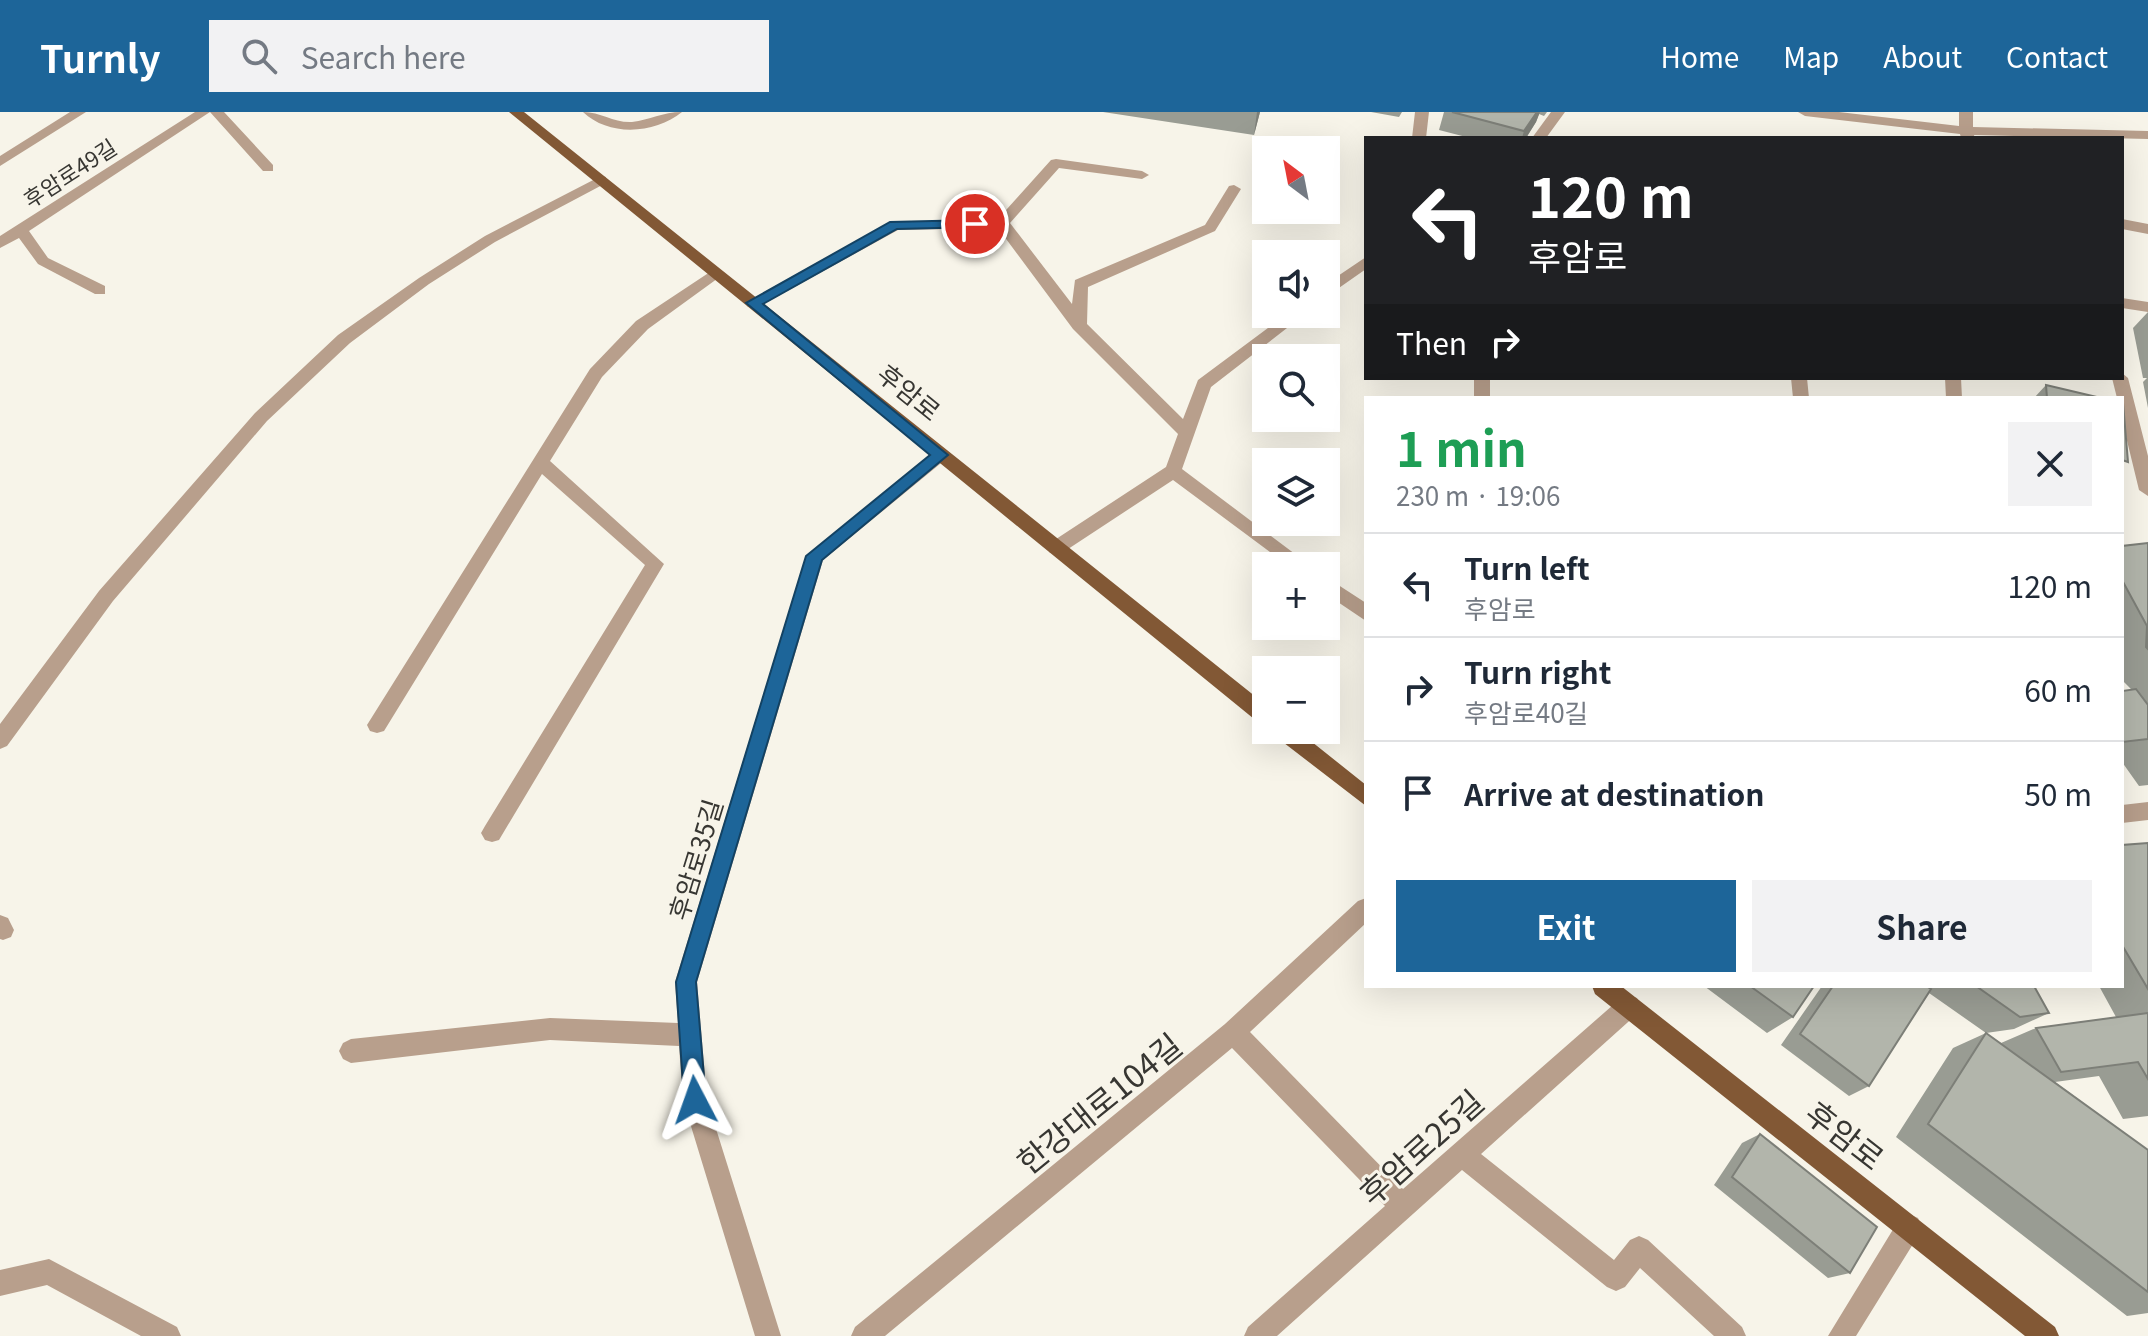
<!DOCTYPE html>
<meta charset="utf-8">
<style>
:root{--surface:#fff;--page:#f2f2f3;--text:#1f2937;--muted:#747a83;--line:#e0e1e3;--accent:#1d6599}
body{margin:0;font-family:Georgia,"Noto Sans KR",serif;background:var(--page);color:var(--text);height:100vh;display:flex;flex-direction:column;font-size:30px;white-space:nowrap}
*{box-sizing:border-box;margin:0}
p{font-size:26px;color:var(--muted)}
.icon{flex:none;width:44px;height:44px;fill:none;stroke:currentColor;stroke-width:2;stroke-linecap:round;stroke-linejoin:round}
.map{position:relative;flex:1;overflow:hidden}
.side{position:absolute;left:1364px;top:284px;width:760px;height:592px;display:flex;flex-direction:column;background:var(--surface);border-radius:0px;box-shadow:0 8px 32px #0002}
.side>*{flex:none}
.guide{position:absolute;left:1364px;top:24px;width:760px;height:244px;border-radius:0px;box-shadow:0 8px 32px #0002;background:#202124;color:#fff;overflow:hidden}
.needle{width:52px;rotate:328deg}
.tools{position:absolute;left:1252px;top:24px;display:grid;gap:16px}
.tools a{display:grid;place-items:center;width:88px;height:88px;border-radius:0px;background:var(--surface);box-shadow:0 8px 32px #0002;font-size:40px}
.pin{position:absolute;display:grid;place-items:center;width:68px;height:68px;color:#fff;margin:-34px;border:4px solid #fff;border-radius:50%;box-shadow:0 2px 8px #0007}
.me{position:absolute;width:88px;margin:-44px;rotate:356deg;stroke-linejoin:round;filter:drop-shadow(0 0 6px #0008)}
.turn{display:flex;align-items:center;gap:28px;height:168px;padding:0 32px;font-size:36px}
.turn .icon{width:104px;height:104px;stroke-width:2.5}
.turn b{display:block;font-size:56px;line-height:68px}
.then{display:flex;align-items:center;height:76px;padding:0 32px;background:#0003;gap:16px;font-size:30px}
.round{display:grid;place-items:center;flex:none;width:84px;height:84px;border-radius:0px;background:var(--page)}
.headline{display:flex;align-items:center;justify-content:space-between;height:136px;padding:0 32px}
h1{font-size:48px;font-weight:700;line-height:60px;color:#1e9e55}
.primary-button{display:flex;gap:16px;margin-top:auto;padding:16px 32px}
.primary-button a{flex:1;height:92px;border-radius:0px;background:var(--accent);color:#fff;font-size:32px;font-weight:700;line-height:92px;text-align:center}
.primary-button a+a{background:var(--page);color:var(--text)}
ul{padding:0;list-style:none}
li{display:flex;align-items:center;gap:24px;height:104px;padding:0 32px;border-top:2px solid var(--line)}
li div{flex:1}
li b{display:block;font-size:30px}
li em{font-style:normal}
header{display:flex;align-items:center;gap:48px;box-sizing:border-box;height:112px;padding:0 40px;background:var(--accent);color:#fff}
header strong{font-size:38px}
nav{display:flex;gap:44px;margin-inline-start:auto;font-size:28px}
.search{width:560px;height:72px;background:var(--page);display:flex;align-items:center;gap:20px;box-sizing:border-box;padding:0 28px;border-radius:0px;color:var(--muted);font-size:30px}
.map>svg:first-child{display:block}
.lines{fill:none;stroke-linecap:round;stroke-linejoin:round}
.minor{fill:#b89f8c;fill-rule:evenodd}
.major{fill:#825835;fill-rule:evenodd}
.wall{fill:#999c93}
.shaded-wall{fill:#7d7f78}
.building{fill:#b2b5ab;stroke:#7d7f78;stroke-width:2}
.route{fill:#1d6599;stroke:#134263;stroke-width:2}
.labels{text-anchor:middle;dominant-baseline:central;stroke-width:6;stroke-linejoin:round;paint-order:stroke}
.far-street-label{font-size:22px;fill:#373632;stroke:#f7f4e9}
.street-label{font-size:26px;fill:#373632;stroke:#f7f4e9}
.near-street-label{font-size:32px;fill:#373632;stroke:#f7f4e9}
</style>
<header>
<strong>Turnly</strong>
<div class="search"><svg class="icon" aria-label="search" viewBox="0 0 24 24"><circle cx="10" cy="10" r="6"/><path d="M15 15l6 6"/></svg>Search here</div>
<nav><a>Home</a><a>Map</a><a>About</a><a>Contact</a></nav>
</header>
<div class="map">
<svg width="2148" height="1224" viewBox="0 0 2148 1224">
<rect width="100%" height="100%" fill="#f7f4e9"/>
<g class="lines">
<!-- minor -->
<path class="minor" d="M70,0H86L0,54V44Z
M195,0H224L273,53V59H263L210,0L29,119L48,146L105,174V182H95L38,152L19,126L0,136V124Z
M583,0C601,0 614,11 632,10C650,8 662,0 682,0C655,22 609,25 583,0Z
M1415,0H1429L1426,26H1412Z
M1551,0H1565L1546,26H1532Z
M1798,0H1839L1959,14V0H1973V15L2148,19V27L1974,23L1975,26H1961L1960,22L1805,4Z
M1056,47L1142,59L1149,63L1142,67L1059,56L1010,111L1072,192L1075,168L1205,113L1229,74L1234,73L1241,77L1215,119L1088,175L1087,212L1183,307L1198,268L1287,202H1305L1211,275L1182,357L1311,454H1289L1173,368L1062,441H1050L1047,436L1050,431L1166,355L1178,322L1073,217L998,116L898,118L758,195H748L745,191L890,110L998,107L1051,48Z
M601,64L606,65V71L495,130L429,172L350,231L267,309L113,489L7,634L0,637V612L99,479L255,301L338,223L419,166L485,124Z
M2122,107L2148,112V122L2122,117Z
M1366,145V157L1326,185V172Z
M716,156L724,161L721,164L648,217L602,265L550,349L664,452L499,728L492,730L485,728L481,721L485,714L645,453L542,362L384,619L377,621L370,619L367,613L590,257L636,209Z
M2122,186L2148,190V200L2122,196Z
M2122,261L2128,266L2148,344V384L2139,378L2122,308V286H2117L2112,266H2122Z
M1474,266H1490V286H1474Z
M1791,266H1807L1809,286H1793Z
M1945,266H1961L1962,286H1946Z
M940,337L949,343L946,347L823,448L697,870L707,988L781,1224H755L683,988L679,934L550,928L351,951L343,947L339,939L343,931L351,927L550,906L678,911L675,870L806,444Z
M1326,465L1366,491V509L1326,482Z
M2148,690V708L2122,711V693Z
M1366,786V811L1250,920L1403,1077L1621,886L1629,883L1637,886L1641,894L1637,902L1481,1042L1614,1148L1630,1128L1639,1124L1648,1128L1742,1215L1746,1224H1714L1640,1156L1625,1175L1616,1179L1607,1175L1462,1058L1277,1224H1244L1248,1215L1385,1094L1232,936L885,1224H851L855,1215L1225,912L1358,789Z
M0,803L8,806L14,818L11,825L3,828L0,827Z
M1909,1102L1918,1106L1922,1115L1918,1124L1856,1224H1828L1900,1106Z
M49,1147L177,1215L181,1224H141L47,1173L0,1184V1158Z"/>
<!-- major -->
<path class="major" d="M509,0H524L1266,593V613L1259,611Z
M1272,618H1297L1366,673V694L1275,624Z
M1592,874H1621L2055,1215L2059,1224H2025L1595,882Z"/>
</g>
<!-- wall -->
<path class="wall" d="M1103,0H1260L1254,23Z
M1371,0H1402L1399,5Z
M1444,0H1547L1544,4L1539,2L1536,10L1526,26H1470L1439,18Z
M2148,200V296L2143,270L2147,266H2143L2133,216Z
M2046,273L2101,286H2034Z
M2148,431V673L2139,674L2122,650V579L2132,578L2122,568V434Z
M2148,731V1004L2123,1007L2099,964L2055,970L2148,1038V1201L2127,1204L1896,1025L1953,936L1986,921L1929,881L1869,974L1849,984L1781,933L1822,874H2034L2049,901L2014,917L1986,921L2001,931L2036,916L2116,905L2099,874H2122V733Z
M1704,874H1814L1793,905L1767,921Z
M1760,1022L1850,1161L1828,1166L1714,1073L1742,1031Z"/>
<!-- shaded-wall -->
<path class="shaded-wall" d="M1257,0H1260L1254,23Z
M1537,0H1540L1536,10L1526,26H1522L1524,19Z"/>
<!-- building -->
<path class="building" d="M1452,0H1537L1524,19Z
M2046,273L2101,286H2047Z
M2122,291H2123L2128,350L2122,348Z
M2148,431V537L2146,535L2147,514L2122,468V434Z
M2136,577L2148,593V627L2122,630V579Z
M2148,731V877L2122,833V733Z
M1750,874H1814L1793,905Z
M1833,874H1926L1931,877L1869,974L1800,922Z
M1976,874H2034L2049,901L2020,905Z
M2148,901V967L2138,950L2061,960L2036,916Z
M1986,921L2148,1038V1180L1928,1012Z
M1760,1022L1877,1115L1850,1161L1732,1065Z"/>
<!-- route -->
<path class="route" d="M975,108L980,109V115L897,117L763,192L948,343L822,448L696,870L706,988L703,996L695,999L687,996L684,988L676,870L806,444L930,343L746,191L890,110Z"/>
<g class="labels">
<!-- far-street labels -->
<g class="far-street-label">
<text transform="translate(69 60) rotate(-33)">후암로49길</text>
</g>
<!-- street labels -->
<g class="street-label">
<text transform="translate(910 279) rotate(39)">후암로</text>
<text transform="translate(694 747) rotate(-73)">후암로35길</text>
</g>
<!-- near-street labels -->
<g class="near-street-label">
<text transform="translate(1098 990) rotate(-39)">한강대로104길</text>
<text transform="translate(1846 1022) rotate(38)">후암로</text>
<text transform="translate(1420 1034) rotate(-42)">후암로25길</text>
</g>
</g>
</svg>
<div class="tools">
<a><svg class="needle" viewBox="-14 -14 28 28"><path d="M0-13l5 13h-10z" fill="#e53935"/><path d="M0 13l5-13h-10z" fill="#747a83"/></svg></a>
<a><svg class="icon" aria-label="sound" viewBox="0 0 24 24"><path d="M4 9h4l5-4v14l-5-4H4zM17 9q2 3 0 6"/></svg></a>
<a><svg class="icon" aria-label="search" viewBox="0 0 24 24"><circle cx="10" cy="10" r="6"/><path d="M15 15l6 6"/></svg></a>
<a><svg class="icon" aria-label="layers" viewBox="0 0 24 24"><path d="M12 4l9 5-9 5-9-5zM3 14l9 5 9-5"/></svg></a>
<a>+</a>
<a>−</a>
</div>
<div class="pin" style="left:975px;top:112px;background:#d93025"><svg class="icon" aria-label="arrive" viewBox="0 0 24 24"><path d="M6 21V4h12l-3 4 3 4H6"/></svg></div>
<svg class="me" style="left:695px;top:988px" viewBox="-20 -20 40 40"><path d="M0-17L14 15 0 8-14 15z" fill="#1d6599" stroke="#fff" stroke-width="4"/></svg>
<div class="guide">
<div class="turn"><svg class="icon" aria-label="left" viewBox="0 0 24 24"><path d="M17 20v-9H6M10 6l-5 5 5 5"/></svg><div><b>120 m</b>후암로</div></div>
<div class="then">Then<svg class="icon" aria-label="right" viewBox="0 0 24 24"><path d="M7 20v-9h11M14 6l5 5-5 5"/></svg></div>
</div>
<section class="side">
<div class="headline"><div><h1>1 min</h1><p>230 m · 19:06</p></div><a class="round"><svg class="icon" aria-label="close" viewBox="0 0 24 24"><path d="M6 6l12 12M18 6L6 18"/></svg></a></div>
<ul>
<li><svg class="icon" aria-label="left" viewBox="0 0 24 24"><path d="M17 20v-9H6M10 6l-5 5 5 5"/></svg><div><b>Turn left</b><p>후암로</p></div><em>120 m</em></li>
<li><svg class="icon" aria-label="right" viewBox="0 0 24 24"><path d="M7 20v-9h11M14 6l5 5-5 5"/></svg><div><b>Turn right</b><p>후암로40길</p></div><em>60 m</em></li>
<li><svg class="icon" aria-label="arrive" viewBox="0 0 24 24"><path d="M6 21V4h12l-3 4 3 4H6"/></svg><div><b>Arrive at destination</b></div><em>50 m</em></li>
</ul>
<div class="primary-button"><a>Exit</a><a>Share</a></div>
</section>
</div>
